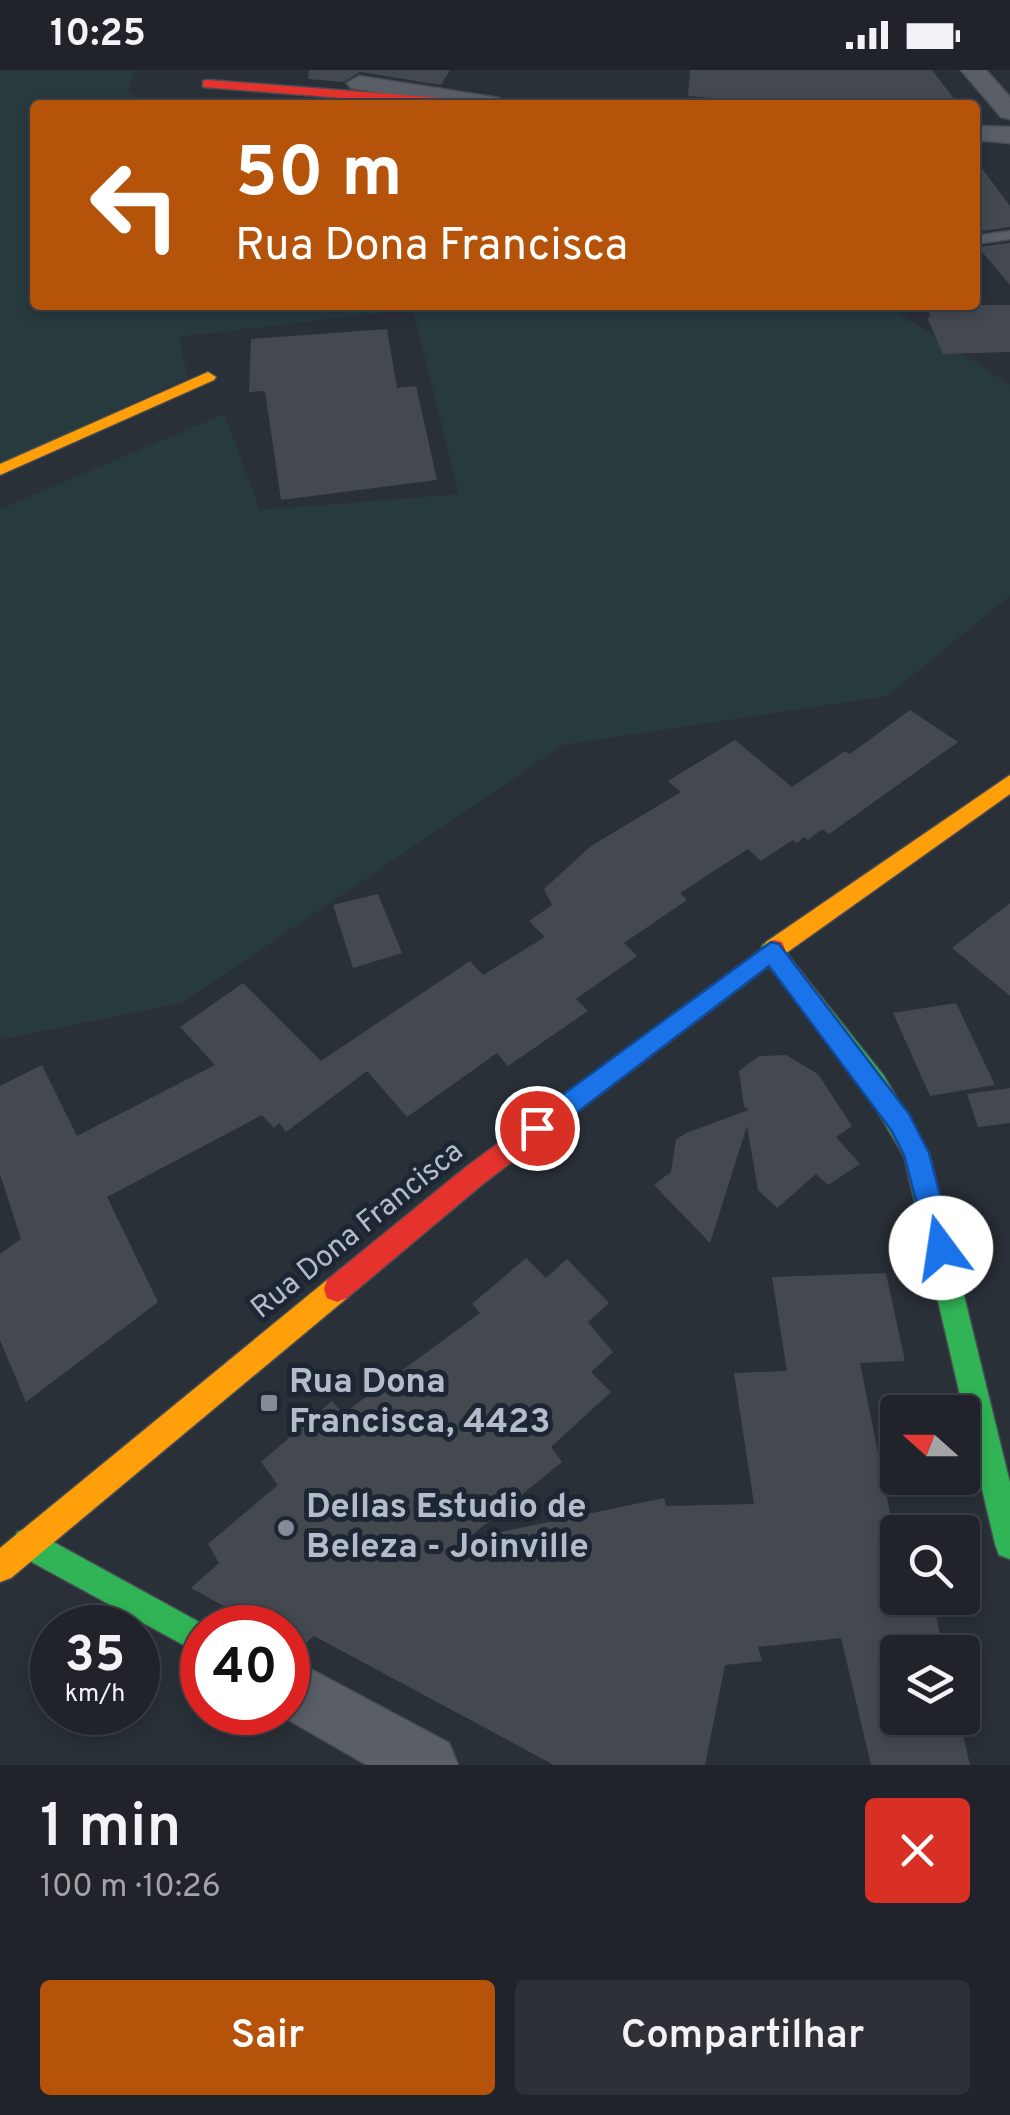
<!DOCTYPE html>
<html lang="pt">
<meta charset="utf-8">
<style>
:root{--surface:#20242a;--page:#2d3036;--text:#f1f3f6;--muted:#a2a4a8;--line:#3d4147;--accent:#b45309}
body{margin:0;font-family:Overpass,sans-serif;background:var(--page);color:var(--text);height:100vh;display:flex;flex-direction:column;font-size:38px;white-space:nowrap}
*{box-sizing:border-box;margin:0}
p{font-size:32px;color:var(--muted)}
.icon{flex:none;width:55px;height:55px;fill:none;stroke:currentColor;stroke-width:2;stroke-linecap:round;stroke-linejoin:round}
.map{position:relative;height:1695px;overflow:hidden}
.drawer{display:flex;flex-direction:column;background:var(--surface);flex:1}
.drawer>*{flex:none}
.banner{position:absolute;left:30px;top:30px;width:950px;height:210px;border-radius:10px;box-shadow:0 5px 15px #0003,0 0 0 2px var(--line);background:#b45309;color:#fff;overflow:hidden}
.needle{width:65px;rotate:291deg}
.tools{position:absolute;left:880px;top:1325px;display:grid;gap:20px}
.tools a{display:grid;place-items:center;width:100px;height:100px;border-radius:10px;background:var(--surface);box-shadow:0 5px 15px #0003,0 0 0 2px var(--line);font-size:50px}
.speed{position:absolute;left:30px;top:1535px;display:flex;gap:20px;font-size:50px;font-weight:700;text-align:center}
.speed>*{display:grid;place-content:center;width:130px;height:130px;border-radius:50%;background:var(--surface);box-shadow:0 5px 15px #0003,0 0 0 2px var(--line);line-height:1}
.speed small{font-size:25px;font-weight:400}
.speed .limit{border:15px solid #d22;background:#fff;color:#111}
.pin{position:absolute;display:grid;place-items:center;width:85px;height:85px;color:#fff;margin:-42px;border:5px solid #fff;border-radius:50%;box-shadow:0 2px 10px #0007}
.me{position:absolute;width:110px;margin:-55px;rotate:346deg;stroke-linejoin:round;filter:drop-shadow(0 0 8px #0008)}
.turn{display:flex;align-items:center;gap:35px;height:210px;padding:0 40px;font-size:45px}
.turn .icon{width:130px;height:130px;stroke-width:2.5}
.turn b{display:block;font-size:70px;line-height:85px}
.round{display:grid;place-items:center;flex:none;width:105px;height:105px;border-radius:10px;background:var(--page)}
.headline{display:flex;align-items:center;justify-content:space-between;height:170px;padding:0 40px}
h1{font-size:60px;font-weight:600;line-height:75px}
.primary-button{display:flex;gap:20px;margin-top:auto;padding:20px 40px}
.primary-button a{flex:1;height:115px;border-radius:10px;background:var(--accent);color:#fff;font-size:40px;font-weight:600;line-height:115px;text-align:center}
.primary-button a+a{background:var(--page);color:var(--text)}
.status{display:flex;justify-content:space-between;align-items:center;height:70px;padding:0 50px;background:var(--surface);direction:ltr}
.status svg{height:28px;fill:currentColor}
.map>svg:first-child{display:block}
.green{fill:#273a3e}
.building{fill:#444950}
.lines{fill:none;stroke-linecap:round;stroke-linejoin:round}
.lane-casing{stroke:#484c53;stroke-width:3}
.street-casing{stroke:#484c53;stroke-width:3}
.fast-casing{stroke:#484c53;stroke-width:3}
.slow-casing{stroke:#484c53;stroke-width:3}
.jam-casing{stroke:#484c53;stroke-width:3}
.lane{fill:#5a5e66;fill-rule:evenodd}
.street{fill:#5a5e66;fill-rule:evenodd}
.fast{fill:#30b455;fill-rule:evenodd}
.slow{fill:#ff9f0a;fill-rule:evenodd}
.jam{fill:#e5322d;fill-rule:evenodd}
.route{fill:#1a73e8;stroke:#114b97;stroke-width:2.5}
.poi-dot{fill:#848b96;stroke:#1d2633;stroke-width:4}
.labels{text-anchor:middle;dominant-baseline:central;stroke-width:10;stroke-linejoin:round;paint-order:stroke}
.street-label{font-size:30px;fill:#b4bcc9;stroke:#1d2633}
.near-poi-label{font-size:35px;font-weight:bold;fill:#b4bcc9;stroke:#1d2633;text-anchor:start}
</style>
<div class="status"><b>10:25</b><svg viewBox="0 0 49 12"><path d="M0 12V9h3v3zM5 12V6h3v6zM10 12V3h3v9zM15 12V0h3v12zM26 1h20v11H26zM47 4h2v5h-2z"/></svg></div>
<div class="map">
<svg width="1010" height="1695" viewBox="0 0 1010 1695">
<rect width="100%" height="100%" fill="#2a3038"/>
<!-- green -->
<path class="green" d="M0,0H135L128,19L143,35H35V235H887L1010,315V526L887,626L563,675L182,933L0,970V439L224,344L260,440L459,424L413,239L179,267L188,308L0,393Z"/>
<!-- building -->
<path class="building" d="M309,0H450L441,15L360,2L344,12L308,9Z
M690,0H932L959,35H788L688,26Z
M975,89L1010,136V157L975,162Z
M1010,173V215L978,177Z
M926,235H1010V282L943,284L927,247H931Z
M387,259L397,318L416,316L437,410L281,430L265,321L249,322L251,269Z
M910,640L958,672L829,764L822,759L808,770L804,767L797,773L793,770L761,791L748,779L680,823L687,830L624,873L637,886L576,929L588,941L508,996L497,983L407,1047L367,1001L286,1062L279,1053L274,1058L262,1045L107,1127L158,1232L26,1332L0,1270V1184L21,1169L0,1104V1016L42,995L77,1066L215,995L180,957L243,913L321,991L470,891L483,905L545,867L529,851L552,835L544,819L591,776L681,722L668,711L735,670L792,717L845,681L850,684Z
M378,824L402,883L353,898L333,835Z
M1010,833V926L952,878Z
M956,933L995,1015L930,1026L893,943Z
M786,985L818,1004L852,1056L836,1067L860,1094L828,1115L816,1104L777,1138L758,1120L747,1056L710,1173L654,1115L671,1102L676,1070L686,1063L749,1040L744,1036L739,1001L759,986Z
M1010,1018V1053L978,1057L967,1024Z
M526,1188L546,1208L567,1189L609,1233L588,1252L613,1282L591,1302L611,1322L551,1377L562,1392L467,1469L664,1428L666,1436L754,1434L734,1303L787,1301L772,1207L886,1203L905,1291L860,1293L893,1458L915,1456L916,1462H898V1528H933L943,1582H898V1648H959L970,1695H871L841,1568L758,1577L762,1591L725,1595L705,1695H554L314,1566L292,1585L288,1583V1558H238L231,1540L191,1518L219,1493L208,1474L278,1415L261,1392L332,1331L343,1344L480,1243L472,1234Z"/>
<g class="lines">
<!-- lane casing -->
<g class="lane-casing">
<path id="lane" d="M1010,161V169L975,174V166Z"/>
</g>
<!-- street casing -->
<g class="street-casing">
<path id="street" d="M961,0H986L1010,27V49L1001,47Z
M359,6L499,28L511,35H453L351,18L347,13Z
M975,56L1010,57V73L975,70Z
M288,1587L449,1673L458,1695H367L275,1642H288Z"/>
</g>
<!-- fast casing -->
<g class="fast-casing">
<path id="fast" d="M771,872L779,874L884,1006L929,1083L1010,1413V1489L999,1485L995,1474L904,1086L866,1022L763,888L760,881L763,874Z
M28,1458L210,1558H202V1585L17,1484L13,1473L17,1462Z"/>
</g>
<!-- slow casing -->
<g class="slow-casing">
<path id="slow" d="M208,302L216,307L214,310L0,405V394Z
M1010,705V724L782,886H766L763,879L766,872Z
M337,1206L347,1210L350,1219L347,1228L11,1508L0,1512V1478L327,1210Z"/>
</g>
<!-- jam casing -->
<g class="jam-casing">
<path id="jam" d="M207,10L480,31L486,35H430L203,17V11Z
M774,870L782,872L785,879L782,886L484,1113L347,1228L337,1232L327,1228L324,1219L327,1210L466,1097Z"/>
</g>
<!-- lane -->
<use href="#lane" class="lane"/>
<!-- street -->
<use href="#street" class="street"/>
<!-- fast -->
<use href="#fast" class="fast"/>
<!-- slow -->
<use href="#slow" class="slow"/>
<!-- jam -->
<use href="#jam" class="jam"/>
</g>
<!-- route -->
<path class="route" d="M771,872L779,874L909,1044L929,1083L954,1178L950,1187L941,1190L931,1187L904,1085L891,1060L769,896L546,1066L537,1069L528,1066L524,1058L528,1050Z"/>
<!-- markers -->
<g class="poi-dot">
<rect x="259" y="1323" width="20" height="20" rx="5"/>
<circle cx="286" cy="1458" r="10"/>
</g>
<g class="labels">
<!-- street labels -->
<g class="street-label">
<text transform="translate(358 1161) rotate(-39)">Rua Dona Francisca</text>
</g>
<!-- near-poi labels -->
<g class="near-poi-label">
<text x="289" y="1313">Rua Dona<tspan x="289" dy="40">Francisca, 4423</tspan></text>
<text x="306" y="1438">Dellas Estudio de<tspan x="306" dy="40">Beleza - Joinville</tspan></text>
</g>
</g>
</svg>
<div class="tools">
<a><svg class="needle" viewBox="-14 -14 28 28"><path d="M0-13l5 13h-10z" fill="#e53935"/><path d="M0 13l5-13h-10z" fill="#a2a4a8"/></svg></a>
<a><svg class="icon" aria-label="search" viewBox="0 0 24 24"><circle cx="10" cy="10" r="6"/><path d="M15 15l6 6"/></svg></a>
<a><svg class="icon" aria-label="layers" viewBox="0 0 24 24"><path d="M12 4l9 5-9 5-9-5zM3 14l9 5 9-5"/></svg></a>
</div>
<div class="speed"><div>35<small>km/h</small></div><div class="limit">40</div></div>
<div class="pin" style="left:537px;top:1058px;background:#d93025"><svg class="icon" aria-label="arrive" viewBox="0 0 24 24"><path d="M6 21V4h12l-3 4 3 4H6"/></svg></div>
<svg class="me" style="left:941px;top:1178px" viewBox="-20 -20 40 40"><circle r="19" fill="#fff"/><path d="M0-13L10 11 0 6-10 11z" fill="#1a73e8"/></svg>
<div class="banner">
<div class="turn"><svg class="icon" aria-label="left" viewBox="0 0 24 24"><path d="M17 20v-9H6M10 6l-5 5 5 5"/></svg><div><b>50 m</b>Rua Dona Francisca</div></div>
</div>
</div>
<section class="drawer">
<div class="headline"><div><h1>1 min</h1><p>100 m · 10:26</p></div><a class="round" style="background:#d93025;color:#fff"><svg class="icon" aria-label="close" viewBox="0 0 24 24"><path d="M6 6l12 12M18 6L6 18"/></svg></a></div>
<div class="primary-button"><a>Sair</a><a>Compartilhar</a></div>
</section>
